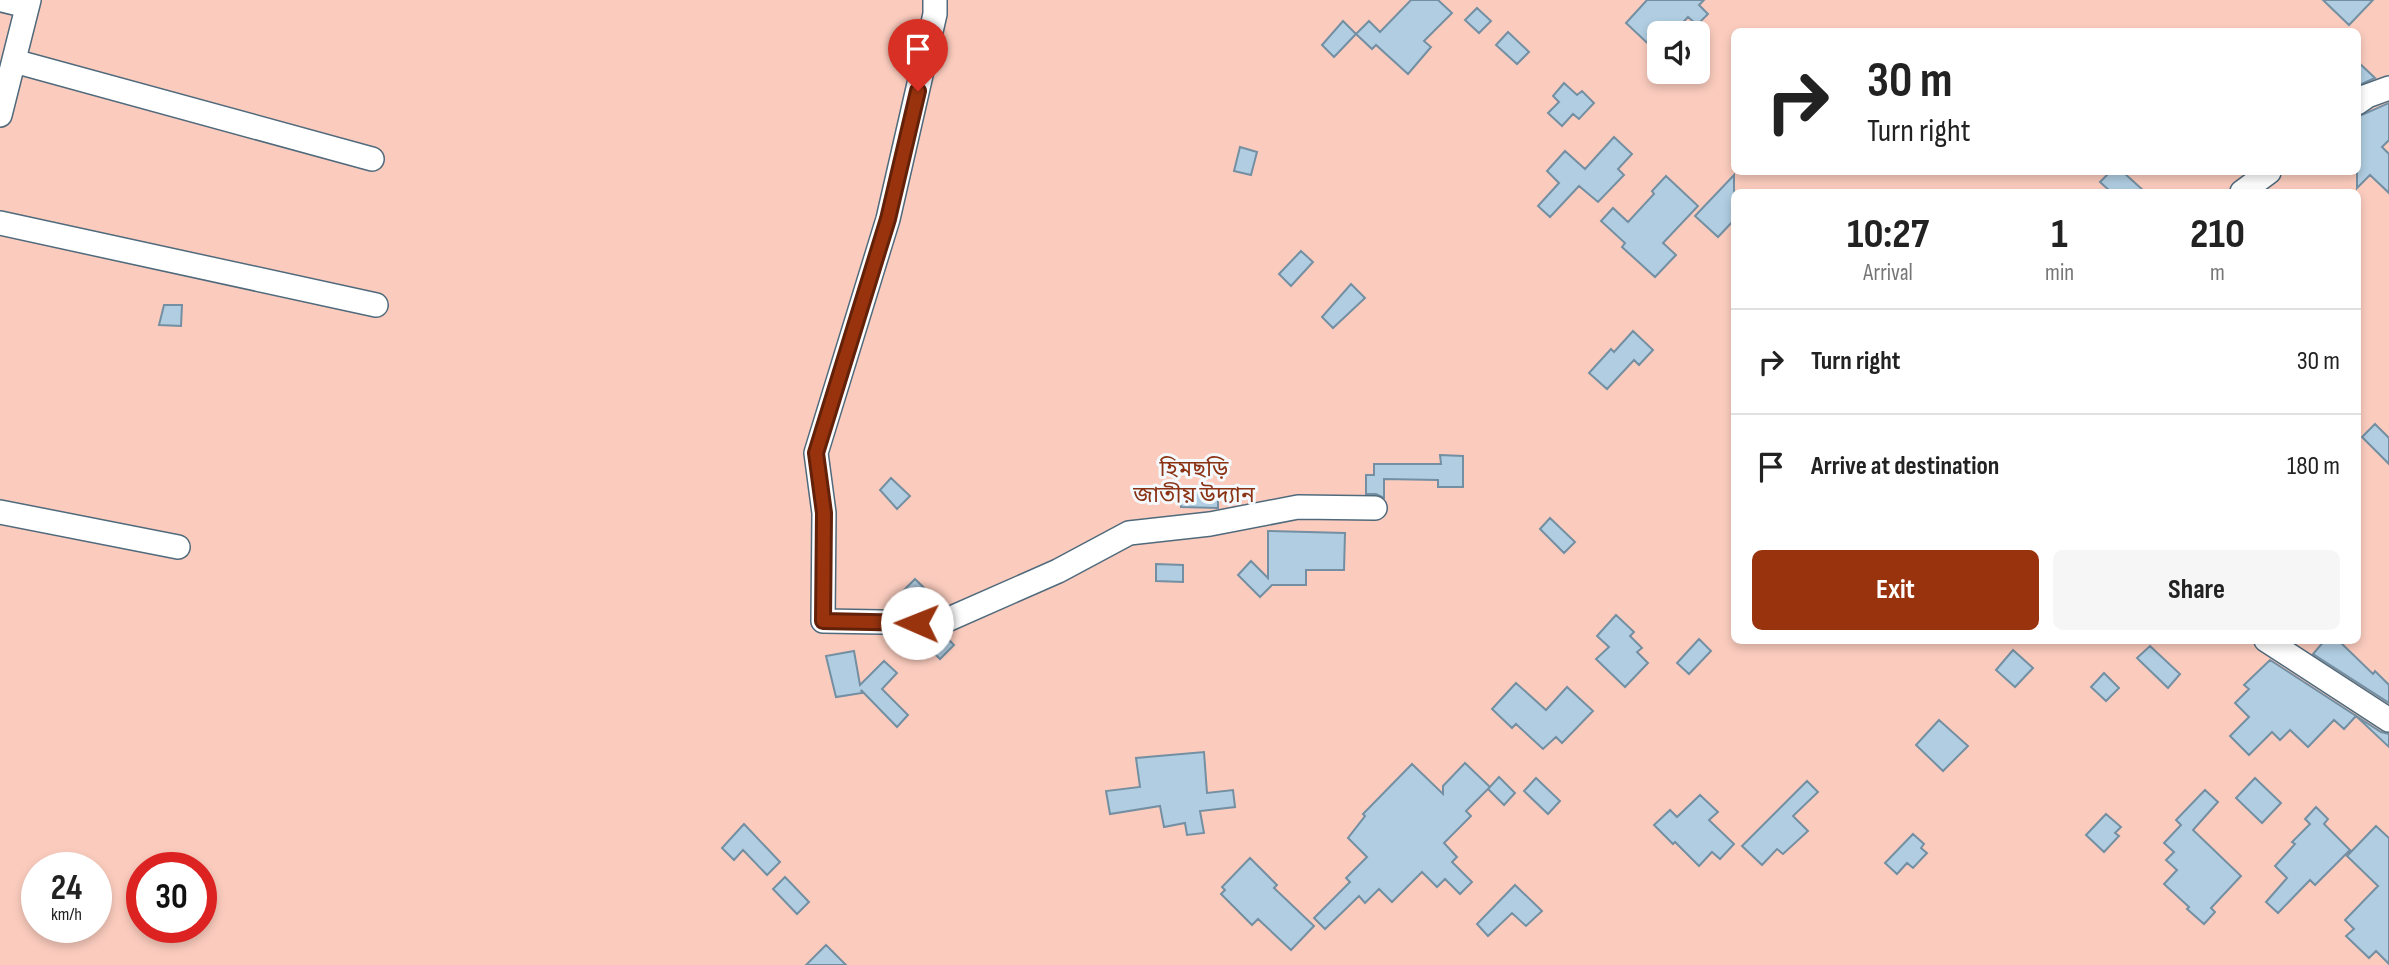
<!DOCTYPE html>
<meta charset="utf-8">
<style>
:root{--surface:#fff;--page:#f6f6f6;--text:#222;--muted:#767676;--line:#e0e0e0;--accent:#99330e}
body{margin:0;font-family:"Sofia Sans Condensed","Noto Sans Bengali",sans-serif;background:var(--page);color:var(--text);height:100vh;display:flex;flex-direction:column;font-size:26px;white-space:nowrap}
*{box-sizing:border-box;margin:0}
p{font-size:23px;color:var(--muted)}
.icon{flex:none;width:38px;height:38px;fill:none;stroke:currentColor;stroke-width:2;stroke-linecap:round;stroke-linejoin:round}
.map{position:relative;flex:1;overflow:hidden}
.details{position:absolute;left:1731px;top:189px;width:630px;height:455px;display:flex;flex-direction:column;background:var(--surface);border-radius:10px;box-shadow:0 4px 10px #0003}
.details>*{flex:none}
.hud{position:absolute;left:1731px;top:28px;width:630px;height:147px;border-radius:10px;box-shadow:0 4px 10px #0003;background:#fff;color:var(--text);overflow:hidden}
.fabs{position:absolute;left:1647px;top:21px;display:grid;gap:14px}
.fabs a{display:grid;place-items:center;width:63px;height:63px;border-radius:10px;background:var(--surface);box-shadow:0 4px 10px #0003;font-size:35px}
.speed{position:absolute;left:21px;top:852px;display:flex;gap:14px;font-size:35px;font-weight:700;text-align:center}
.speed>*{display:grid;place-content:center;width:91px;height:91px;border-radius:50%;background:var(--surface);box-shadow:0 4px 10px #0003;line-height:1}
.speed small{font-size:18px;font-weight:400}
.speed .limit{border:10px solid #d22;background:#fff;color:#111}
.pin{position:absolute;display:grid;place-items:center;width:60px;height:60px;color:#fff;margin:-72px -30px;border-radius:50% 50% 50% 0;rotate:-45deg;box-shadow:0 0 7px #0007}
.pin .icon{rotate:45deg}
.me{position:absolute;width:77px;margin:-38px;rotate:271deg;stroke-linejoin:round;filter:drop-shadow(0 0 5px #0008)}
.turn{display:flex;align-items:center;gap:24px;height:147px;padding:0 21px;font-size:32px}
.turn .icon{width:91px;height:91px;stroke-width:2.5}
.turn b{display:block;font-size:49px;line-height:60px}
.eta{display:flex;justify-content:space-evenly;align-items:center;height:119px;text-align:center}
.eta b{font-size:42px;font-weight:700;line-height:49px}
.primary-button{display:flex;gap:14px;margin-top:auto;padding:14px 21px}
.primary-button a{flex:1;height:80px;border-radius:10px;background:var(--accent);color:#fff;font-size:28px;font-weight:700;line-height:80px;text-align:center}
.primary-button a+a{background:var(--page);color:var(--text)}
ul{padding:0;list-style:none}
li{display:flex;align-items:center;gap:21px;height:105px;padding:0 21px;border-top:2px solid var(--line)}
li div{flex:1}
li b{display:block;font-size:26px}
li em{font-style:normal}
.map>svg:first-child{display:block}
.green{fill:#fbccbe;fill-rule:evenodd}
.building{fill:#b0cde1;stroke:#748fa2;stroke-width:2}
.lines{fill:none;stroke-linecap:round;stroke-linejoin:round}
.street-casing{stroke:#506a7c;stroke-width:26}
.street{stroke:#fff;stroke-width:23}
.route-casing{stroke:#632109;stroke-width:18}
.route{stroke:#99330e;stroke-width:12}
.labels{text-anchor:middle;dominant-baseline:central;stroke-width:6;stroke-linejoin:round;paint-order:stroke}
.park-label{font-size:23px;fill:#8b3214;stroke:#f3f9fd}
</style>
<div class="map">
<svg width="2389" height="965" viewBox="0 0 2389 965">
<rect width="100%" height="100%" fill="#d7eeff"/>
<!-- green -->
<path class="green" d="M0,0H2389V965H0ZM1734,32H2357V172H1734ZM1659,33H1698V72H1659ZM1734,192H2357V640H1734ZM37,868H96V928H37ZM142,868H201V928H142Z"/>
<!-- building -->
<path class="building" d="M1411,0H1438L1452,13L1424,41L1431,47L1408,74L1376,45L1372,49L1356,34L1334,57L1322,45L1343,21L1356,34L1369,21L1380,32Z
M1647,0H1704L1699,5L1708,14L1697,25L1688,17L1673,33H1659V54L1626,23Z
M2323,0H2373L2349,25Z
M1477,8L1491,21L1479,33L1465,20Z
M1508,32L1529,52L1517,64L1496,45Z
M2357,61L2375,78L2357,86Z
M1564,83L1577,95L1582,91L1594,103L1579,119L1573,114L1562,126L1548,113L1559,102L1553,96Z
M2389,103V140L2382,147L2389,154V193L2370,175L2357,188V117Z
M1614,137L1632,154L1618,169L1624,175L1598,202L1579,186L1550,217L1538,206L1559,183L1547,171L1565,151L1585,169Z
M1240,147L1257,152L1251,175L1234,171Z
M2110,172H2123L2145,192H2111L2100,182Z
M1734,175V220L1718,237L1695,216Z
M1666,176L1698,206L1663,243L1676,255L1655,277L1622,247L1625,243L1601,221L1613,208L1628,222L1654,194L1652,191Z
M1301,251L1313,262L1291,286L1279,274Z
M1351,284L1365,298L1333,328L1322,317Z
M164,305H182L181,326L159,325Z
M1633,331L1653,350L1639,365L1634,360L1607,389L1589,373L1611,349L1614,352Z
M2375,424L2389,438V464L2362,437Z
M1440,455L1463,456V487H1438V480L1384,479V498L1376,494H1366V475H1374V464H1441Z
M891,478L910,496L897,509L880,490Z
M1181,489H1218V508L1181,507Z
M1550,518L1575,542L1564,553L1540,529Z
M1268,531L1345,533L1344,570H1306V585H1272L1260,597L1238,575L1251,561L1268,578Z
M1156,564L1183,565V582L1156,581Z
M915,579L943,606L937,609H921L916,604L914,605L902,592Z
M1616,615L1634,632L1630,636L1642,648L1637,652L1648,663L1625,687L1596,659L1609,647L1597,636Z
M945,636L954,645L940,659L928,647L939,637Z
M1699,639L1711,651L1689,674L1677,663Z
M2325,640H2338L2373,674L2375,671L2389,685V703L2313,654Z
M2150,646L2180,674L2168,688L2137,658Z
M2013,650L2033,668L2015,687L1996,670Z
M854,651L860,685L884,661L897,673L882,689L908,715L897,727L861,690L862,693L836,697L826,656Z
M2270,660L2381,732L2389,734V747L2356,716L2344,729L2334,720L2308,747L2290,730L2280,740L2272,732L2249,755L2230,736L2249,717L2235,703L2249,689L2244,685Z
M2104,673L2119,688L2106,701L2091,687Z
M1516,683L1546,710L1567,687L1593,711L1562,743L1556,737L1543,749L1516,724L1512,728L1492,709Z
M1939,720L1968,746L1943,771L1916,745Z
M1204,752L1207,793L1233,790L1235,807L1200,811L1204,833L1187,835L1185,823L1164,827L1160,806L1110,814L1106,791L1140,787L1136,758Z
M1465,763L1490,787L1466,811L1471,816L1444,843L1457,857L1452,862L1472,882L1460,894L1445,879L1437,887L1422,872L1392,902L1379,889L1365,903L1359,896L1325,929L1314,918L1350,882L1346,878L1367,857L1348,838L1365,816L1363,814L1412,764L1443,794V786Z
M1499,777L1515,793L1504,805L1488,789Z
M1536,778L1560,801L1548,814L1524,791Z
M2255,778L2281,803L2262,823L2236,798Z
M1807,781L1818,792L1793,816L1808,831L1783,854L1777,849L1762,865L1742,846Z
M2205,790L2218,802L2193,830L2241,876L2211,908L2215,912L2204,924L2187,909L2189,907L2164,884L2177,870L2166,860L2174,852L2164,843L2181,825L2176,820Z
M1700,795L1718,812L1709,820L1734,844L1720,859L1712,852L1699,866L1675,842L1673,844L1654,825L1670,810L1677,817Z
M2316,807L2328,819L2324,824L2350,850L2315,885L2310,880L2278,913L2266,902L2287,878L2275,866L2295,844L2292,842L2310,824L2305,819Z
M2106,814L2121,827L2115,833L2119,836L2104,852L2086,835Z
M744,824L780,862L767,875L743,850L734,860L722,848Z
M2376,826L2389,838V964L2376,951L2369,958L2346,936L2354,929L2345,920L2378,886L2347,856Z
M1913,834L1924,844L1921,848L1927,853L1913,868L1907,863L1897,874L1885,863Z
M1250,858L1277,885L1274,888L1314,926L1291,950L1258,919L1252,925L1221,894L1225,890L1222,887Z
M785,877L809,902L797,914L773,889Z
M1515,885L1542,911L1526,926L1512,913L1488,936L1477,924Z
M826,945L846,965H806Z"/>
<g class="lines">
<!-- street casing -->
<g class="street-casing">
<path id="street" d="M2,0L27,6
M935,0V14L888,219L816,453L824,513L823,621L940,623L1058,571L1129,533L1210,524L1298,507L1375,508
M14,61L372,159
M2357,103L2367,96L2389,88
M0,115L29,0
M2242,192L2269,172
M0,223L376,305
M0,512L178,547
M2266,640L2389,720"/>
</g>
<!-- street -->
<use href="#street" class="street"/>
</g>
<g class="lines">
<!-- route casing -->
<g class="route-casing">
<path id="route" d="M917,623L823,621L824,513L816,453L888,219L918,91"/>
</g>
<!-- route -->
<use href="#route" class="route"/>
</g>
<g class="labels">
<!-- park labels -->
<g class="park-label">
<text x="1194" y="469">হিমছড়ি<tspan x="1194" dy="26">জাতীয় উদ্যান</tspan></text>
</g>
</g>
</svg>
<div class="fabs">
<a><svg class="icon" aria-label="sound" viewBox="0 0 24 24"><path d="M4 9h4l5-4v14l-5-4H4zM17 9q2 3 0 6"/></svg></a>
</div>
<div class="speed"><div>24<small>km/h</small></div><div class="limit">30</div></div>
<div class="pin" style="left:918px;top:91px;background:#d93025"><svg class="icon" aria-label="arrive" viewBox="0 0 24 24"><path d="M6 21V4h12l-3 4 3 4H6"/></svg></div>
<svg class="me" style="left:917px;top:623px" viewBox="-20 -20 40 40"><circle r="19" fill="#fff"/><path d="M0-13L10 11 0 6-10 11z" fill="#99330e"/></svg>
<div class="hud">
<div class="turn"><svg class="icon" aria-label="right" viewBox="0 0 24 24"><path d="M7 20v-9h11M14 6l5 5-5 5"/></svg><div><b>30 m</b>Turn right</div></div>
</div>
<section class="details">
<div class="eta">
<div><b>10:27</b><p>Arrival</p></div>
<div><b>1</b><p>min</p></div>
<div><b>210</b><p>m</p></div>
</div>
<ul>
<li><svg class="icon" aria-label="right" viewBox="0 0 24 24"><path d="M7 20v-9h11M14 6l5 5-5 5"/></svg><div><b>Turn right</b></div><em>30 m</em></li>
<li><svg class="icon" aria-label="arrive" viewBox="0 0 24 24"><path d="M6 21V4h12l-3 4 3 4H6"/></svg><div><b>Arrive at destination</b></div><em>180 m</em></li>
</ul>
<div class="primary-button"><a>Exit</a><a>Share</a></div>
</section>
</div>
